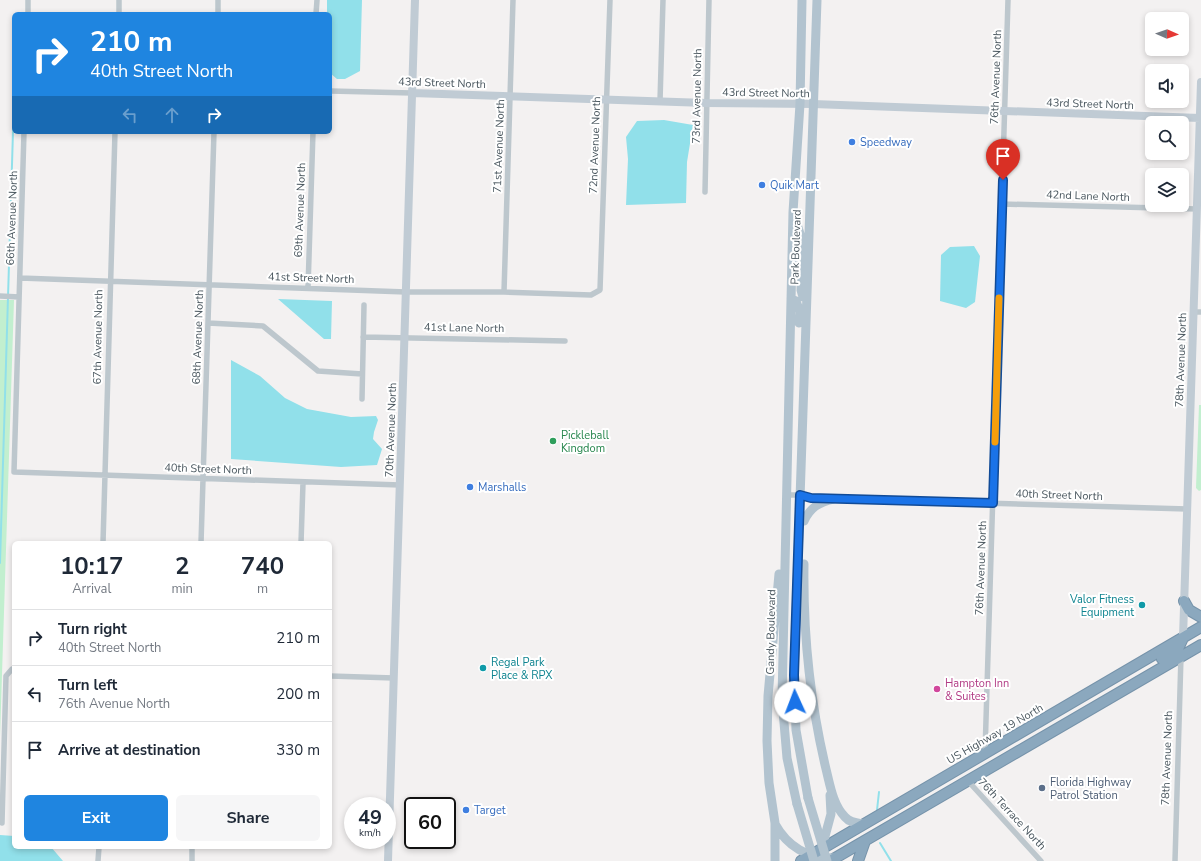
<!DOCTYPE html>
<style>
:root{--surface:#fff;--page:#f6f6f7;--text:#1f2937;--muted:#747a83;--line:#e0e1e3;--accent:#1f85e0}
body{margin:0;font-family:"Nunito Sans",sans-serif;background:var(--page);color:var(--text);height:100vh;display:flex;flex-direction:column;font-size:15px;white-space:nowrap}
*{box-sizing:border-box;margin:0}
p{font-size:13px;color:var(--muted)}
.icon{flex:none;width:22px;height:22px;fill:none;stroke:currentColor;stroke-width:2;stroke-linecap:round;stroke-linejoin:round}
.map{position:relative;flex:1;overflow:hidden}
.sheet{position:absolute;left:12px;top:541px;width:320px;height:308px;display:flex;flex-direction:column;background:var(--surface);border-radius:6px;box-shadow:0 2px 6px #0003}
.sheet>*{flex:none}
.top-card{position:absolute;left:12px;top:12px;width:320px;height:122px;border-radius:6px;box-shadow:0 2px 6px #0003;background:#1f85e0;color:#fff;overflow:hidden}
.needle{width:26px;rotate:92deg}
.buttons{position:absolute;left:1145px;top:12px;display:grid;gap:8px}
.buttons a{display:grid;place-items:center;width:44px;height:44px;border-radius:6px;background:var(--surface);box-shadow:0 2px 6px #0003;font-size:20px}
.speed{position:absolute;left:344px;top:797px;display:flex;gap:8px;font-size:20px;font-weight:700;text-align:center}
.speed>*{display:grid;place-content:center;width:52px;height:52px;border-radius:50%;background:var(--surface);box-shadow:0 2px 6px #0003;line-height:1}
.speed small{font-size:10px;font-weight:400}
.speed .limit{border:2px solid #111;border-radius:6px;background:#fff;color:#111}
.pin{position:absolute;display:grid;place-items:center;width:34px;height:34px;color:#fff;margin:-41px -17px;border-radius:50% 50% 50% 0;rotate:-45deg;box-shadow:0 0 4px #0007}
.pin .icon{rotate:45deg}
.me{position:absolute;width:44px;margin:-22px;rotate:358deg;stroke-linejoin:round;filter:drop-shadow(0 0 3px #0008)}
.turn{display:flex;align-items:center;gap:14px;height:84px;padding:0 12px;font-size:18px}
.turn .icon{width:52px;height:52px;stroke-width:2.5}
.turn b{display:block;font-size:28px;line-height:34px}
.lanes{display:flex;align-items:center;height:38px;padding:0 12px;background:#0003;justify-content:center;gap:20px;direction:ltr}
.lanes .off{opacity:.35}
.eta{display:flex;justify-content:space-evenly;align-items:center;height:68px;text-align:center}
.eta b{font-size:24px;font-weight:700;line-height:28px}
.action{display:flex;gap:8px;margin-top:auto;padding:8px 12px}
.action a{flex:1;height:46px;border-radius:6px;background:var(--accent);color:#fff;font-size:16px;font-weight:700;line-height:46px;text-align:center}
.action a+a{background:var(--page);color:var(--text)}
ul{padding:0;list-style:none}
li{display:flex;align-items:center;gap:12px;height:56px;padding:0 12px;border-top:1px solid var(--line)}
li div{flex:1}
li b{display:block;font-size:15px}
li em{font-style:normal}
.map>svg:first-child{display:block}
.green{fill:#c2efcf}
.water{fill:#91e0ea}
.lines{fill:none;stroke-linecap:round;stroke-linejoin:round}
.stream{stroke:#91e0ea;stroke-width:2}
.highway-casing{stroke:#7693aa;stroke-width:12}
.street{stroke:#bdc7cd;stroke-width:5.5}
.secondary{stroke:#c0cbd4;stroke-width:8}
.primary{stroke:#b2c3cf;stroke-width:9}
.highway{stroke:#8ba8be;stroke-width:10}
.primary-bridge{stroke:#b2c3cf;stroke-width:9}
.route-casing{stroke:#114b97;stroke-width:10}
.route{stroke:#1a73e8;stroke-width:7}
.slow{stroke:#f59e0b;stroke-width:7}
.shop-dot{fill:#3f7fe0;stroke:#fff;stroke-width:1.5}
.leisure-dot{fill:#2e9e5b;stroke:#fff;stroke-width:1.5}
.culture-dot{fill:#0f9aa8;stroke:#fff;stroke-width:1.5}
.hotel-dot{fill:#d1479c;stroke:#fff;stroke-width:1.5}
.service-dot{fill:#5c6f8a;stroke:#fff;stroke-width:1.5}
.labels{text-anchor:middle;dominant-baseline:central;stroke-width:4;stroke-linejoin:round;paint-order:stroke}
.street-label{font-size:11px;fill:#49565e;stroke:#fff}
.shop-label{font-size:11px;fill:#366cbe;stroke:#fff;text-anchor:start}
.leisure-label{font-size:11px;fill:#27864d;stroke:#fff;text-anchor:start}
.culture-label{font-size:11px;fill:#0d838f;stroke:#fff;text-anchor:end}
.hotel-label{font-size:11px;fill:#b23c85;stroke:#fff;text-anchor:start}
.service-label{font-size:11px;fill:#4e5e75;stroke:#fff;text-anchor:start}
</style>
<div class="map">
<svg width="1201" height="861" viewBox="0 0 1201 861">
<rect width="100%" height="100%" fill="#f3f1f1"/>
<!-- green -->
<path class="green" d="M0,300H14L0,737Z
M1199,405H1201V490L1199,491L1196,488Z"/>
<!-- water -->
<path class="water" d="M327,0H362L360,71L345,79H337L330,73V14H327Z
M664,120L693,125L687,162L686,203L626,205L628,159L626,137L637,121Z
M974,246L980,256L975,302L966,308L940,301L941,255L950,247Z
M278,299L332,301L331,339H324Z
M231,360L260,376L285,398L307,409L351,417L376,416L378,420L374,432L373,439L382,449L377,465L341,467L231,459Z
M0,835L14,836V847H51L63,861H0Z"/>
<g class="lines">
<!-- stream -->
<path class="stream" d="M0,563L14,98
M877,810L879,792
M880,843L891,861"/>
<!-- highway casing -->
<g class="highway-casing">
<path id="highway" d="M1184,601L1189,610L1201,617
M1162,659L1177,651L1183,638
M801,861L1201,627
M830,861L1201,645
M858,861L865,841"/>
</g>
<!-- street -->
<path class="street" d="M28,14V0
M119,14V0
M218,14V0
M316,14L317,0
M330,91L412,93
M660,101L663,0
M24,132L14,472L400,485
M705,192L709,0
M1002,204L1197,209
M20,278L406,292H504L591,295L600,290L610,0
M308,288L313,132
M504,292L513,0
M0,296L19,297
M1194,312H1201
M208,323L263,326L318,371L362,374
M363,337L565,341
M362,399L364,305
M786,495H800L811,498L1187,509
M103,543L115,132
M201,543L214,132
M301,543L303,483
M330,676L394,678
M985,753L1008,0
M968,781L1041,861
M2,823L6,676L12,669H14
M98,861L99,847
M192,861V847
M1175,861L1181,656"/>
<!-- secondary -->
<path class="secondary" d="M412,93L706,103L813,104L1200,118
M1183,638L1201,82
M388,861L415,0"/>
<!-- primary -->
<path class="primary" d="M796,221L802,240L801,290L803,297H805
M791,299L796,301L800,312L799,323
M804,521C810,508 819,502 833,499
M804,564C803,633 810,702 826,769C830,785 833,805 845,817C850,823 857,823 864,824
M808,798L796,730L794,675L817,0
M797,804L787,758L782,699L793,212L800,104L802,0
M775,824C787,846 808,859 833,858
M821,851L831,814L830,795
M775,861V823L769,783L767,741L768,696L779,574"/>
<!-- highway -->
<use href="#highway" class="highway"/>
<!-- primary-bridge -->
<path class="primary-bridge" d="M808,798L827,861
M797,804L814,861"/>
</g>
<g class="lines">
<!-- route casing -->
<g class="route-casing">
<path id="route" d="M795,702L794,675L800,495L811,498L993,503L1003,180"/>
</g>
<!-- route -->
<use href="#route" class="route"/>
<!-- slow -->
<path class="slow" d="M995,442L999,298"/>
</g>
<!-- markers -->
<g class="shop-dot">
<circle cx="852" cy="142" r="4"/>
<circle cx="762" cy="185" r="4"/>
<circle cx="470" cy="487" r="4"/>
<circle cx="466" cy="810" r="4"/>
</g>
<circle class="leisure-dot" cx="553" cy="441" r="4"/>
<g class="culture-dot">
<circle cx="1142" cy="605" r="4"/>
<circle cx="483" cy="668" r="4"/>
</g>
<circle class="hotel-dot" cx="937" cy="689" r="4"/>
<circle class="service-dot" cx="1042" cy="788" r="4"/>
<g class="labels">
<!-- street labels -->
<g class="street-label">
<text transform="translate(996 77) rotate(-88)">76th Avenue North</text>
<text transform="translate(442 83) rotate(2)">43rd Street North</text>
<text transform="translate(766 93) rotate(1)">43rd Street North</text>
<text transform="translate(697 96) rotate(-89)">73rd Avenue North</text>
<text transform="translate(1090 104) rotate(2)">43rd Street North</text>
<text transform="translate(595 145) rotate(-88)">72nd Avenue North</text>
<text transform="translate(499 146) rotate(-88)">71st Avenue North</text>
<text transform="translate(1088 196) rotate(2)">42nd Lane North</text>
<text transform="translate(300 210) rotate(-88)">69th Avenue North</text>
<text transform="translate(12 218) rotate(-88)">66th Avenue North</text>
<text transform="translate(796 247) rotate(-88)">Park Boulevard</text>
<text transform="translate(311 278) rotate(2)">41st Street North</text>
<text transform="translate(464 328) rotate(1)">41st Lane North</text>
<text transform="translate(98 337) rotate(-89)">67th Avenue North</text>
<text transform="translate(198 337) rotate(-88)">68th Avenue North</text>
<text transform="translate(1181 360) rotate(-88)">78th Avenue North</text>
<text transform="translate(391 430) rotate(-88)">70th Avenue North</text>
<text transform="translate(208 469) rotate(2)">40th Street North</text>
<text transform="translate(1059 495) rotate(2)">40th Street North</text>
<text transform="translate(981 568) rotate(-88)">76th Avenue North</text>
<text transform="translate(771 632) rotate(-89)">Gandy Boulevard</text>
<text transform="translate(995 734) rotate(-30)">US Highway 19 North</text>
<text transform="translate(1167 758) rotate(-88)">78th Avenue North</text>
<text transform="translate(1012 814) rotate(47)">76th Terrace North</text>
</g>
<!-- shop labels -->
<g class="shop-label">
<text x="860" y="142">Speedway</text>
<text x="770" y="185">Quik Mart</text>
<text x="478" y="487">Marshalls</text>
<text x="474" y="810">Target</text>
</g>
<!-- leisure labels -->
<g class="leisure-label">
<text x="561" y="435">Pickleball<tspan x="561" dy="13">Kingdom</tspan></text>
</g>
<!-- culture labels -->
<g class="culture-label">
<text x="1134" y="599">Valor Fitness<tspan x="1134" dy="13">Equipment</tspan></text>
<text x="491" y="662" text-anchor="start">Regal Park<tspan x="491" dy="13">Place &amp; RPX</tspan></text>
</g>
<!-- hotel labels -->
<g class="hotel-label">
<text x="945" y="683">Hampton Inn<tspan x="945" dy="13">&amp; Suites</tspan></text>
</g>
<!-- service labels -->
<g class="service-label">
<text x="1050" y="782">Florida Highway<tspan x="1050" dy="13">Patrol Station</tspan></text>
</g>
</g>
</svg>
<div class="buttons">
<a><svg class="needle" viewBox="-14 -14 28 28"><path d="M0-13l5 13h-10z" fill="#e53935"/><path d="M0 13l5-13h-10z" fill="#747a83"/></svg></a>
<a><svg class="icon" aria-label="sound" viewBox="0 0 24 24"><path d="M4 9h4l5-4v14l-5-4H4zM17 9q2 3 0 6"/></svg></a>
<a><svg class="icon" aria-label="search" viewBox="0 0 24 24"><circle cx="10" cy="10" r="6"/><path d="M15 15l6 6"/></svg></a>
<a><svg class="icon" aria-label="layers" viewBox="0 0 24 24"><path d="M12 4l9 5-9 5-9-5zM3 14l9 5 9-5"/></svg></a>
</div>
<div class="speed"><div>49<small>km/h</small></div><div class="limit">60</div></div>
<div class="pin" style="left:1003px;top:180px;background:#d93025"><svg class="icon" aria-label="arrive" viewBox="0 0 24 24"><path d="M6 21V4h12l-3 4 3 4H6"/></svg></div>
<svg class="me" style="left:795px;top:702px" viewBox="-20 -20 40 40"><circle r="19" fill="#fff"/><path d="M0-13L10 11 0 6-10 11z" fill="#1a73e8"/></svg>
<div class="top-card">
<div class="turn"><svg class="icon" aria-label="right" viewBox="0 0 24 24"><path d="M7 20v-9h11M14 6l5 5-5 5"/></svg><div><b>210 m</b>40th Street North</div></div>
<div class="lanes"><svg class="icon off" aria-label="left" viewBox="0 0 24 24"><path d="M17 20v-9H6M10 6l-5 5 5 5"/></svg><svg class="icon off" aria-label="ahead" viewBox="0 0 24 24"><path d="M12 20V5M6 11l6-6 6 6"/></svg><svg class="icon" aria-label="right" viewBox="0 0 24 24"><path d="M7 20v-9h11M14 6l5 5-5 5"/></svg></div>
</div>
<section class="sheet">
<div class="eta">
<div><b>10:17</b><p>Arrival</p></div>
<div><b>2</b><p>min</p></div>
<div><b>740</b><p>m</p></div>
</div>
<ul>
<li><svg class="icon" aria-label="right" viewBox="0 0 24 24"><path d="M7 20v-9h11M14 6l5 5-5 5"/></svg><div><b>Turn right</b><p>40th Street North</p></div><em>210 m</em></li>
<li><svg class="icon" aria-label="left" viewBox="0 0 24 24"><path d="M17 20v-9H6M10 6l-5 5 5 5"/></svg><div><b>Turn left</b><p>76th Avenue North</p></div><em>200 m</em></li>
<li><svg class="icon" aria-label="arrive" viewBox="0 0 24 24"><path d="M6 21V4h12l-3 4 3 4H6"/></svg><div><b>Arrive at destination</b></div><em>330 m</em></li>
</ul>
<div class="action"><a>Exit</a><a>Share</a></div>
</section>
</div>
